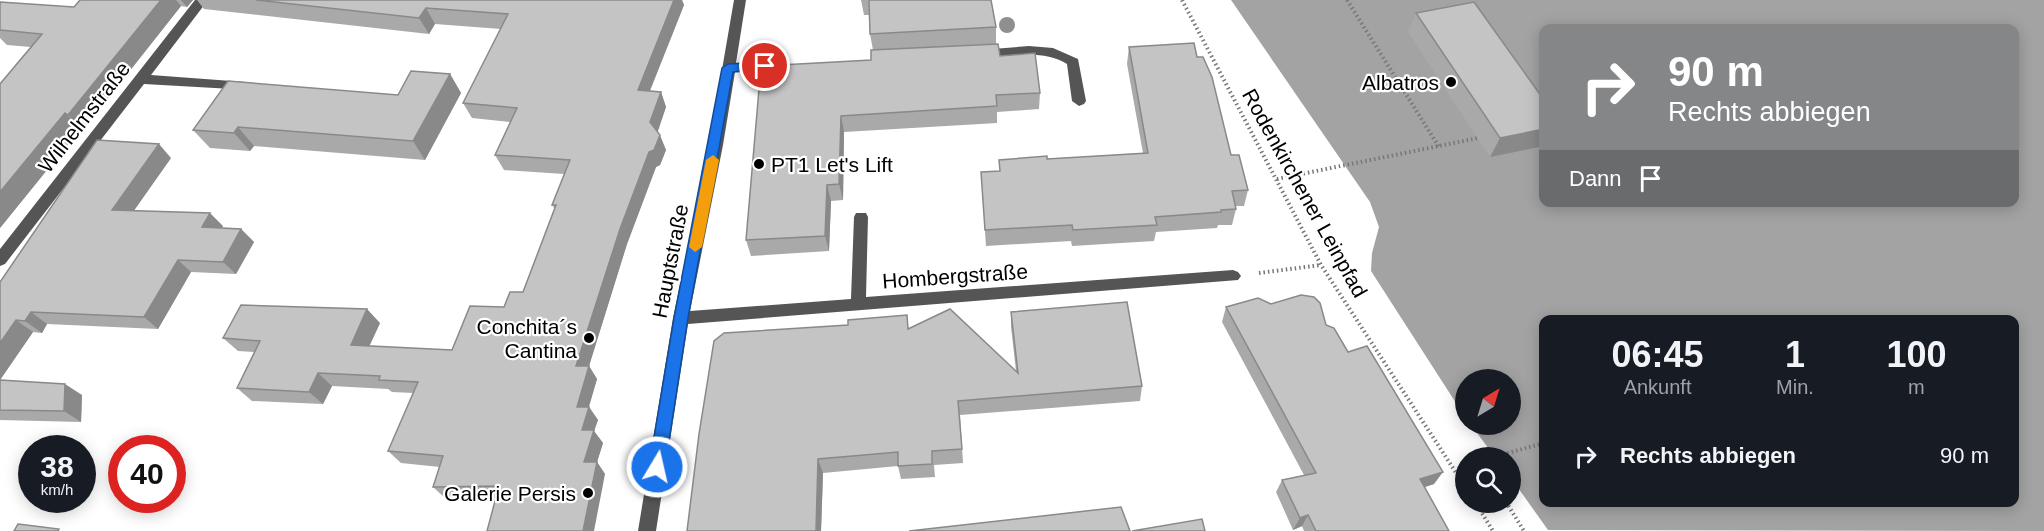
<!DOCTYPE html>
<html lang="de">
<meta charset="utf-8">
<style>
:root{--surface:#171b24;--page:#242831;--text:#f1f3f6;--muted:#9ea1a6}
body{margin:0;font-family:Helvetica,sans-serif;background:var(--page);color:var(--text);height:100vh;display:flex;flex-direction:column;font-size:22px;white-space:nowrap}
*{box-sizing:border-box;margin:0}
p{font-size:20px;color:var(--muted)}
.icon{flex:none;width:33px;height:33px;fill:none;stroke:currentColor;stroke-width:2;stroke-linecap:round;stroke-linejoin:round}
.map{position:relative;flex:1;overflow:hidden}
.panel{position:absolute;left:1539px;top:315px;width:480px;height:192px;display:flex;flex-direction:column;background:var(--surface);border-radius:12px;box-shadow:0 3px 15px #0003}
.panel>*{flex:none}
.hud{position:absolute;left:1539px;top:24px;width:480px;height:183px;border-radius:12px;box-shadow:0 3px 15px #0003;background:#858687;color:#fff;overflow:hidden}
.needle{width:39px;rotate:38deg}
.controls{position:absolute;left:1455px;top:369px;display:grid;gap:12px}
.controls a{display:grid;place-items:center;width:66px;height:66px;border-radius:50%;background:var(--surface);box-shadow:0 3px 15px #0003;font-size:30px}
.speed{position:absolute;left:18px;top:435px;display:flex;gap:12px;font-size:30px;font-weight:700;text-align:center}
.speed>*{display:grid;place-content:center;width:78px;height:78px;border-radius:50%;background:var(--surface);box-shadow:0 3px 15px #0003;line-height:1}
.speed small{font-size:15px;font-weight:400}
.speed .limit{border:9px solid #d22;background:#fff;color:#111}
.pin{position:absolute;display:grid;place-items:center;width:51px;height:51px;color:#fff;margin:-26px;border:3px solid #fff;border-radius:50%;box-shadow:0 2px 6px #0007}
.me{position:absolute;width:66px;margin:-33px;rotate:9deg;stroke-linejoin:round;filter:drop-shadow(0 0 4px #0008)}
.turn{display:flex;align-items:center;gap:21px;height:126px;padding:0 30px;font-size:27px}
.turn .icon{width:78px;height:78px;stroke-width:2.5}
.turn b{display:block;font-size:42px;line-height:51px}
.then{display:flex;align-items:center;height:57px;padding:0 30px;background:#0003;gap:12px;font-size:22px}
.eta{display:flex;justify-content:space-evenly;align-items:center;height:102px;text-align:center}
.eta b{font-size:36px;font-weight:700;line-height:42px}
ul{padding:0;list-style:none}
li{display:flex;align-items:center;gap:18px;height:78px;padding:0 30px}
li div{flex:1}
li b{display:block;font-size:22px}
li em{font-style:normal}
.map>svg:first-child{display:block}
.water{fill:#a3a3a3;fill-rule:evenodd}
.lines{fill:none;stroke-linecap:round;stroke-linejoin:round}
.path{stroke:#777;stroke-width:4;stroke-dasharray:1.5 3;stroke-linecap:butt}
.minor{fill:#555;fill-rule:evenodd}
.tree{fill:#8f8f8f}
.wall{fill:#a9a9a9}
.shaded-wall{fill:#898989}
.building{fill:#c4c4c4;stroke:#898989;stroke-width:1.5}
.route{fill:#1a73e8;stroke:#114b97;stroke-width:1.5}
.slow{fill:#f59e0b}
.poi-dot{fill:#000;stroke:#fff;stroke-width:2}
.labels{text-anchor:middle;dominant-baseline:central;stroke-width:4.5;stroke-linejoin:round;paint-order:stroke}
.poi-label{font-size:21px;fill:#000;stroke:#fff;text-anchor:end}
.street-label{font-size:21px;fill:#000;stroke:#fff}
</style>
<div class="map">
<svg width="2044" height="531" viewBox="0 0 2044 531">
<rect width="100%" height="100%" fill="#fff"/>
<!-- water -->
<path class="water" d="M1231,0H2044V531L1548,530L1511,478L1510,458L1495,457L1471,425L1510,424V380H1466L1465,417L1371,271L1372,253L1379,227L1370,202ZM1544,28H2014V202H1544ZM1544,320H2014V502H1544Z"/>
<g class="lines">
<!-- path -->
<path class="path" d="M1182,0L1321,265L1466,488
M1347,0L1439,147
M1277,179L1478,138
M1259,273L1321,265
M1490,458L1544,443
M1475,502L1493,531
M1506,502L1524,531"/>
<!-- minor -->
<path class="minor" d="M195,0H208L151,75L245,82L252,87L250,90L144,84L5,264L0,266V249Z
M734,0H746L736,63L779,61L786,66L779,71L735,72L723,145L690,311L851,299L854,217L856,213H866L868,217L866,297L1233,270L1238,272L1241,276L1238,280L688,324L656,531H638L673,318L709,145Z
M1029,46L1053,48L1078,59L1086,101L1084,104L1079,106L1072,101L1067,64C1041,48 1008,57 980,60L973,55L980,50Z"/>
</g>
<!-- trees -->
<circle class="tree" cx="1007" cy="25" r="8"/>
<!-- wall -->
<path class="wall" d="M80,0H193L187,7L181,6L83,130L81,128L0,228L31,47L7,45L0,38V2L74,7Z
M197,0H682L684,5L650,91L661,92L666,107L657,132L666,150L660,165L656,167L627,244L589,366L597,379L589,407L598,420L594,431L603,443L597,462L605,474L496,498H445L433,487L440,467L401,463L388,451L413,393L392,392L388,389L332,386L323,404L252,401L237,388L254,352L238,351L223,338L380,323L369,346L452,350L504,307L523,292L555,209L552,205L564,174L504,170L495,155L511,122L472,118L463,103L501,29L435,24L429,34L204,9Z
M861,0H991L996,27V44L1000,56L1040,93L1039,109L997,112V123L844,132L843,200L831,201L829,251L751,256L746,240L871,60L873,50L870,34V15H864Z
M1416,13L1544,100L1490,157L1408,32Z
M1129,47L1197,57L1231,155L1248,190L1244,206H1236V209L1232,225H1218L1217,228L1156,232L1154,241L1072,246L1071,241L986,246L982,188L1000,171L1047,159L1143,153L1127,64Z
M450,74L461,93L425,160L254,146L250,151L210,148L193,130L398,95Z
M171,158L134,210L223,226L222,228L241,229L254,242L236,274L191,272L158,329L47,324L42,333L33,332L0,380V282Z
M1271,304L1326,325L1348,352L1434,484L1425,487L1449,531H1304L1302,526L1293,530L1276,492L1282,480L1304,475L1222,322L1226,307Z
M1011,312L1142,386L1140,401L960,415L963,463L934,465L935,477L901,479L898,466L823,473L821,531H687L909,329L1016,371L1011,327Z
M0,380L82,395L81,422L0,420Z"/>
<!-- shaded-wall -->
<path class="shaded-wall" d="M161,0H176L181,6L83,130L68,115Z
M181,0H193L187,7Z
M674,0H682L684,5L644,105L638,90Z
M426,8L435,24L429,34L419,18Z
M450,74L461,93L425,160L413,141Z
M661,92L666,107L656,137L650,122Z
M65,113L81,128L0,228V192Z
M841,116L844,132L843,200L839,184Z
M238,127L254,146L250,151L234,133Z
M1544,129V146L1490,157L1500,138Z
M660,135L666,150L660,165L656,167L627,244L589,366L597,379L585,419L577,407L576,366L620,229L649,152Z
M159,144L171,158L126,222L112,210Z
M827,185L831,201L829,251L825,236Z
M210,213L223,226L215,240L202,227Z
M241,229L254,242L236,274L223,262Z
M178,260L191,272L158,329L144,317Z
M367,309L380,323L364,358L351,345Z
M31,312L47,324L42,333L25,321Z
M16,320L33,332L0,380V343Z
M318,373L332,386L323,404L309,392Z
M65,384L82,395L81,422L64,411Z
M589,407L598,420L594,431L603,443L597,462L605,474L594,531H583L584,462L582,430Z
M818,459L823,473L821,531H816Z
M1443,472L1434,484L1412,491L1420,479Z
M1308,515L1302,526L1293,530L1300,518Z"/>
<!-- building -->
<path class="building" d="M80,0H161L68,115L65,113L0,192V84L42,34L0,30V2L74,7Z
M256,0H674L638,90L661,92L650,122L660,135L654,150L649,152L620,229L576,366H589L577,407H589L582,430H594L584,462H597L583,531H487L499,486L433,487L443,456L388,451L418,382L379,380L380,376L318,373L309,392L237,388L260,341L223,338L241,305L367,309L351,345L452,350L470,306L504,307L510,292H523L556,205H552L570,160L495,155L517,108L463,103L508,14L426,8L419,18Z
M869,0H991L996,27L870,34Z
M1474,2L1544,100V129L1500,138L1416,13Z
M1194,43L1197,57H1203L1212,77L1231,155H1239L1248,190L1232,191L1236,209L1221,210V212L1155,217L1157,225L1073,230L1072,225L985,230L981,172L1000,171L999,160L1047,156V159L1148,153L1129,47Z
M998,44L1000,56L1035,53L1040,93L996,95L997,106L841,116L839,184L827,185L825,236L746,240L761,66L871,60V50Z
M411,71L450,74L413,141L238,127L234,133L193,130L228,81L398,95Z
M97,140L159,144L112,210L210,213L202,227L241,229L223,262L178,260L144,317L31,312L25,321L16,320L0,343V282Z
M1301,295L1314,297L1320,303L1326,325L1334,328L1348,352L1367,346L1443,472L1420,479L1449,531H1316L1308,515L1300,518L1282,480L1316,473L1226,307L1258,298L1271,304Z
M1127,302L1142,386L958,401L962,449L932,451V464L898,466V452L818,459L816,531H687L699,434L714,341L724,333L848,325V320L907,315L908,329L950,309L1018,373L1011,312Z
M0,380L65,384L64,411L0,410Z
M1121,507L1130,531H909Z
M1202,519L1205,531H1132Z
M18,524L59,529L58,531H14Z"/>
<!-- route -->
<path class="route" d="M765,62L771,66L770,69L733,72L688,318L665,467L662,472L657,474L652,472L649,467L674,318L722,68L728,64Z"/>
<!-- slow -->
<path class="slow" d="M713,155L719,160L702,247L695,252L689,247L706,160Z"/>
<!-- markers -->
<g class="poi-dot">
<circle cx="1451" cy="82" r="6"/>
<circle cx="759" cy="164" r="6"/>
<circle cx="589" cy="338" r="6"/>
<circle cx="588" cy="493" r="6"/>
</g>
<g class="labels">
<!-- poi labels -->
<g class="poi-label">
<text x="1439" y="82">Albatros</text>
<text x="771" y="164" text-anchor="start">PT1 Let's Lift</text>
<text x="577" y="326">Conchita´s<tspan x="577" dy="24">Cantina</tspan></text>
<text x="576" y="493">Galerie Persis</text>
</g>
<!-- street labels -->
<g class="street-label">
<text transform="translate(84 117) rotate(-52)">Wilhelmstraße</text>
<text transform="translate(1305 193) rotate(61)">Rodenkirchener Leinpfad</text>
<text transform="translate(670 261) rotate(-79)">Hauptstraße</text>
<text transform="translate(955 276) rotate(-4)">Hombergstraße</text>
</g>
</g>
</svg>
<div class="controls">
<a><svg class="needle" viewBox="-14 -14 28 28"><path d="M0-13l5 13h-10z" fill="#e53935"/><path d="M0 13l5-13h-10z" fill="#9ea1a6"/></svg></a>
<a><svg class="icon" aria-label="search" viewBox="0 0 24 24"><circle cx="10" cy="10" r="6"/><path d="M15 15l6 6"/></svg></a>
</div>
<div class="speed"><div>38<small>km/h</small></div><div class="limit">40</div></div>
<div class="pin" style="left:765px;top:66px;background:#d93025"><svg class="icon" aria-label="arrive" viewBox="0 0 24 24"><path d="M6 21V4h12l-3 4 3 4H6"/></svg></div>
<svg class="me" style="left:657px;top:467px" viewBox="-20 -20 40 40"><circle r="17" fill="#1a73e8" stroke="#fff" stroke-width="3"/><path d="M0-11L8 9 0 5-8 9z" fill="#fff"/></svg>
<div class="hud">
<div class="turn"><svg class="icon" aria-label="right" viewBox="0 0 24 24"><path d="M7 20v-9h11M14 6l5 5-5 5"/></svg><div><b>90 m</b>Rechts abbiegen</div></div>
<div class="then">Dann<svg class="icon" aria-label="arrive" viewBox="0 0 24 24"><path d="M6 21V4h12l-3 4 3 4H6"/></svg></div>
</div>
<section class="panel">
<div class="eta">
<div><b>06:45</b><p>Ankunft</p></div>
<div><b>1</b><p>Min.</p></div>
<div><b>100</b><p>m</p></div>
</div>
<ul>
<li><svg class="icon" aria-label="right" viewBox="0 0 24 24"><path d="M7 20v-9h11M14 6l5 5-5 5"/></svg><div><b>Rechts abbiegen</b></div><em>90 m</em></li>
</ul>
</section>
</div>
